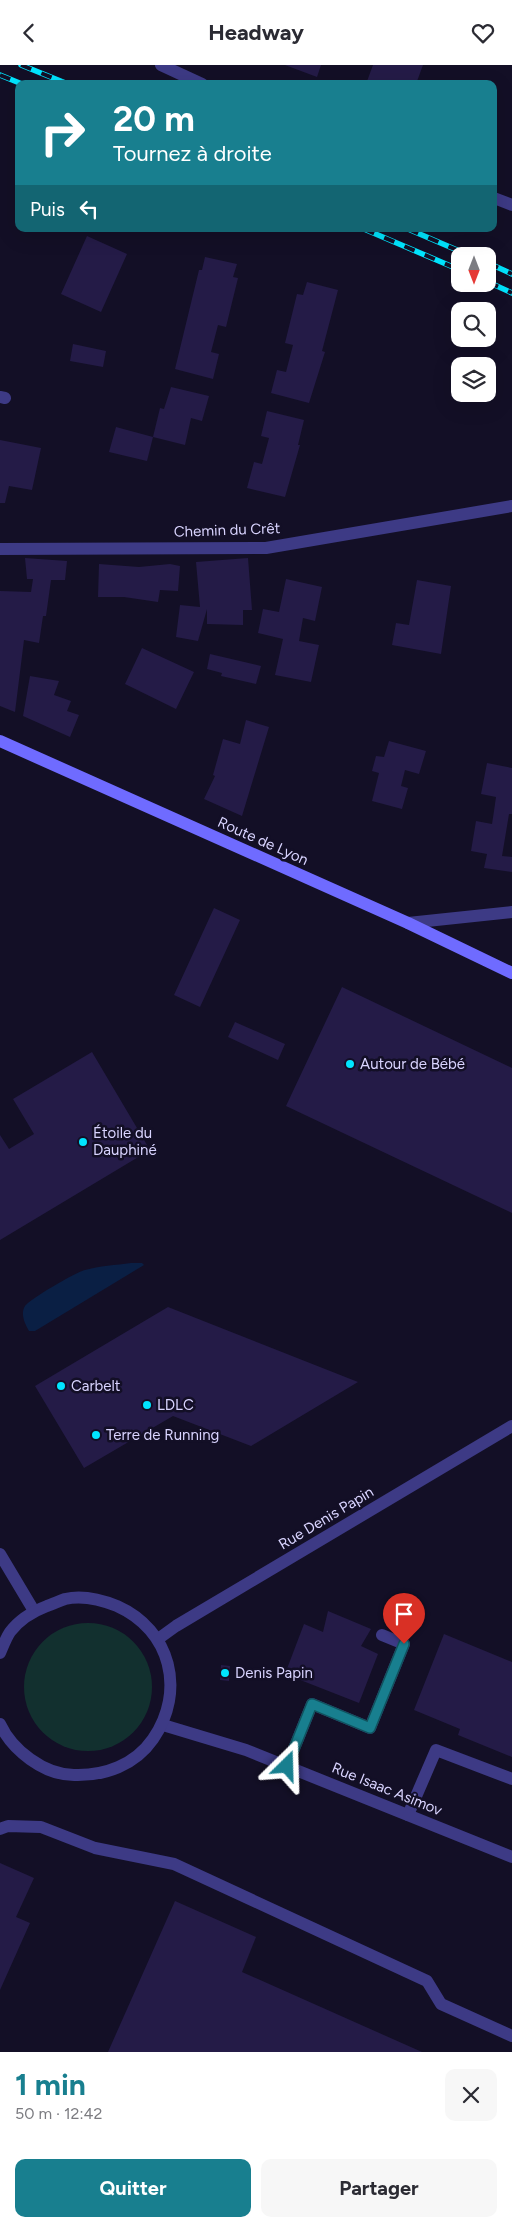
<!DOCTYPE html>
<html lang="fr">
<meta charset="utf-8">
<style>
:root{--surface:#fff;--page:#f7f7f7;--text:#2b2b33;--muted:#7c7c81;--accent:#187f8f}
body{margin:0;font-family:Figtree,sans-serif;background:var(--page);color:var(--text);height:100vh;display:flex;flex-direction:column;font-size:19px;white-space:nowrap}
*{box-sizing:border-box;margin:0}
p{font-size:16px;color:var(--muted)}
.icon{flex:none;width:28px;height:28px;fill:none;stroke:currentColor;stroke-width:2;stroke-linecap:round;stroke-linejoin:round}
.map{position:relative;height:1987px;overflow:hidden}
.drawer{display:flex;flex-direction:column;background:var(--surface);flex:1}
.drawer>*{flex:none}
.guide{position:absolute;left:15px;top:15px;width:482px;height:152px;border-radius:10px;box-shadow:0 5px 20px #0002;background:#187f8f;color:#fff;overflow:hidden}
.needle{width:32px;rotate:180deg}
.controls{position:absolute;left:451px;top:182px;display:grid;gap:10px}
.controls a{display:grid;place-items:center;width:45px;height:45px;border-radius:10px;background:var(--surface);box-shadow:0 5px 20px #0002;font-size:25px}
.pin{position:absolute;display:grid;place-items:center;width:42px;height:42px;color:#fff;margin:-51px -21px;border-radius:50% 50% 50% 0;rotate:-45deg;box-shadow:0 0 5px #0007}
.pin .icon{rotate:45deg}
.me{position:absolute;width:55px;margin:-28px;rotate:22deg;stroke-linejoin:round;filter:drop-shadow(0 0 4px #0008)}
.turn{display:flex;align-items:center;gap:18px;height:105px;padding:0 15px;font-size:22px}
.turn .icon{width:65px;height:65px;stroke-width:2.5}
.turn b{display:block;font-size:35px;line-height:42px}
.then{display:flex;align-items:center;height:48px;padding:0 15px;background:#0003;gap:10px;font-size:19px}
.round{display:grid;place-items:center;flex:none;width:52px;height:52px;border-radius:10px;background:var(--page)}
.overview{display:flex;align-items:center;justify-content:space-between;height:85px;padding:0 15px}
h1{font-size:30px;font-weight:700;line-height:38px;color:var(--accent)}
.button{display:flex;gap:10px;margin-top:auto;padding:10px 15px}
.button a{flex:1;height:58px;border-radius:10px;background:var(--accent);color:#fff;font-size:20px;font-weight:700;line-height:58px;text-align:center}
.button a+a{background:var(--page);color:var(--text)}
header{display:flex;justify-content:space-between;align-items:center;height:65px;padding:0 15px;background:var(--surface);font-size:22px;font-weight:700}
.map>svg:first-child{display:block}
.green{fill:#12302f}
.water{fill:#0a1f44}
.building{fill:#241b47}
.lines{fill:none;stroke-linecap:round;stroke-linejoin:round}
.service{stroke:#3d3a85;stroke-width:12}
.minor{stroke:#3d3a85;stroke-width:12}
.tertiary{stroke:#3d3a85;stroke-width:12}
.secondary{stroke:#6f6bff;stroke-width:12}
.rail-casing{stroke:#00e5ff;stroke-width:5.5}
.rail{stroke:#130f26;stroke-width:4;stroke-dasharray:11;stroke-linecap:butt}
.route-casing{stroke:#10535d;stroke-width:12}
.route{stroke:#187f8f;stroke-width:9}
.poi-dot{fill:#00e5ff;stroke:#130f26;stroke-width:2}
.labels{text-anchor:middle;dominant-baseline:central;stroke-width:5;stroke-linejoin:round;paint-order:stroke}
.street-label{font-size:15px;fill:#d9d4ff;stroke:#130f26}
.poi-label{font-size:15px;fill:#d9d4ff;stroke:#130f26;text-anchor:start}
</style>
<header><svg class="icon" aria-label="back" viewBox="0 0 24 24"><path d="M15 5l-7 7 7 7"/></svg>Headway<svg class="icon" aria-label="heart" viewBox="0 0 24 24"><path d="M12 20l-8-8c-3-5 5-10 8-4 3-6 11-1 8 4z"/></svg></header>
<div class="map">
<svg width="512" height="1987" viewBox="0 0 512 1987">
<rect width="100%" height="100%" fill="#130f26"/>
<!-- green -->
<path class="green" d="M24 1622a64 64 0 1 1 128 0a64 64 0 1 1-128 0Z"/>
<!-- water -->
<path class="water" d="M131,1198H142L144,1200L35,1266H29C25,1259 20,1249 25,1241C30,1234 76,1207 85,1205C99,1201 116,1200 131,1198Z"/>
<!-- building -->
<path class="building" d="M285,0H321L317,12Z
M373,0H423L416,19H366Z
M87,171L127,189L101,247L61,229Z
M205,192L237,199L233,212L238,213L226,262L218,260L211,287L219,289L213,314L175,304L199,205H202Z
M307,217L338,225L322,286L325,287L309,338L271,328L277,305L286,307L293,280L285,278L297,229L303,230Z
M73,279L106,286L103,302L70,296Z
M171,322L209,331L202,356L191,353L185,380L153,372L147,396L109,387L116,362L153,372L160,343L164,344Z
M267,346L304,355L298,380H300L285,432L247,423L254,397L262,399L269,373L261,371Z
M0,375L41,383L32,425L9,421L5,438H0Z
M25,493L67,496L65,515H51L46,551H43L39,578L24,575L15,647L0,641V526L31,527L33,514H27Z
M248,493L252,545H243V560L207,559V544L198,576L176,572L180,540L200,542L196,497Z
M99,499L139,502L170,499L180,501L178,526L160,525L158,537L124,532H98Z
M286,514L322,522L315,556L303,553L299,576L319,580L311,617L275,610L283,574L258,568L263,544L279,547Z
M417,515L451,521L441,589L392,580L396,558L409,560Z
M142,583L194,607L176,644L125,619Z
M210,589L261,601L256,619L221,611L222,608L207,604Z
M30,611L59,616L54,630L71,636L67,646L79,650L70,672L23,651Z
M246,655L269,662L242,751L204,734L215,711L213,710L223,674L240,679Z
M389,676L426,686L419,709L405,705L401,721L408,723L402,744L372,736L379,708L372,706L376,691L384,692Z
M487,698L512,703V749H509L502,791L512,792V807L484,803L487,789L471,786L476,756L492,759L494,746L496,732L481,729Z
M214,843L240,855L200,942L174,930Z
M342,922L512,1003V1148L286,1041Z
M235,957L285,979L278,995L228,972Z
M92,987L150,1085L0,1175V1070L9,1084L34,1069L13,1034Z
M168,1242L358,1317L251,1381L173,1351L84,1403L35,1321Z
M328,1546L371,1564L361,1581L378,1589L359,1638L285,1609L304,1559L323,1567Z
M444,1569L512,1597V1692L458,1670L460,1664L414,1645Z
M221,1600L230,1601L229,1616L220,1615Z
M0,1798L34,1813L16,1852L30,1858L0,1925Z
M175,1836L256,1872L242,1907L422,1987H108Z"/>
<g class="lines">
<!-- service -->
<path class="service" d="M0,332L5,333
M287,1701L312,1639L370,1663L404,1579L382,1570
M408,1750L436,1685L512,1714
M0,1764L8,1761L41,1762L95,1783L174,1799L427,1916L441,1939L512,1971"/>
<!-- minor -->
<path class="minor" d="M161,0L202,19
M494,133L512,140
M0,484L266,483L512,441
M408,858L512,847
M0,1489L34,1546
M163,1660L246,1685L512,1792"/>
<!-- tertiary -->
<path class="tertiary" d="M158,1574L176,1561L512,1361
M0,1588C3,1581 6,1573 10,1567C19,1555 34,1546 47,1541C53,1539 59,1536 65,1534C82,1530 102,1535 117,1541C171,1565 186,1626 153,1674C135,1700 105,1711 74,1710C44,1710 12,1685 0,1659"/>
<!-- secondary -->
<path class="secondary" d="M0,676L408,858L512,908"/>
<!-- rail casing -->
<g class="rail-casing">
<path id="rail" d="M21,0L68,19
M0,10L22,19
M364,164L460,205
M408,164L471,191
M488,198L512,209
M488,217L512,228"/>
</g>
<!-- rail -->
<use href="#rail" class="rail"/>
</g>
<g class="lines">
<!-- route casing -->
<g class="route-casing">
<path id="route" d="M287,1701L312,1639L370,1663L404,1579"/>
</g>
<!-- route -->
<use href="#route" class="route"/>
</g>
<!-- markers -->
<g class="poi-dot">
<circle cx="350" cy="999" r="5"/>
<circle cx="83" cy="1077" r="5"/>
<circle cx="61" cy="1321" r="5"/>
<circle cx="147" cy="1340" r="5"/>
<circle cx="96" cy="1370" r="5"/>
<circle cx="225" cy="1608" r="5"/>
</g>
<g class="labels">
<!-- street labels -->
<g class="street-label">
<text transform="translate(227 465) rotate(-2)">Chemin du Crêt</text>
<text transform="translate(263 776) rotate(24)">Route de Lyon</text>
<text transform="translate(326 1453) rotate(-31)">Rue Denis Papin</text>
<text transform="translate(387 1724) rotate(22)">Rue Isaac Asimov</text>
</g>
<!-- poi labels -->
<g class="poi-label">
<text x="360" y="999">Autour de Bébé</text>
<text x="93" y="1068">Étoile du<tspan x="93" dy="17">Dauphiné</tspan></text>
<text x="71" y="1321">Carbelt</text>
<text x="157" y="1340">LDLC</text>
<text x="106" y="1370">Terre de Running</text>
<text x="235" y="1608">Denis Papin</text>
</g>
</g>
</svg>
<div class="controls">
<a><svg class="needle" viewBox="-14 -14 28 28"><path d="M0-13l5 13h-10z" fill="#e53935"/><path d="M0 13l5-13h-10z" fill="#7c7c81"/></svg></a>
<a><svg class="icon" aria-label="search" viewBox="0 0 24 24"><circle cx="10" cy="10" r="6"/><path d="M15 15l6 6"/></svg></a>
<a><svg class="icon" aria-label="layers" viewBox="0 0 24 24"><path d="M12 4l9 5-9 5-9-5zM3 14l9 5 9-5"/></svg></a>
</div>
<div class="pin" style="left:404px;top:1579px;background:#d93025"><svg class="icon" aria-label="arrive" viewBox="0 0 24 24"><path d="M6 21V4h12l-3 4 3 4H6"/></svg></div>
<svg class="me" style="left:287px;top:1701px" viewBox="-20 -20 40 40"><path d="M0-17L14 15 0 8-14 15z" fill="#187f8f" stroke="#fff" stroke-width="4"/></svg>
<div class="guide">
<div class="turn"><svg class="icon" aria-label="right" viewBox="0 0 24 24"><path d="M7 20v-9h11M14 6l5 5-5 5"/></svg><div><b>20 m</b>Tournez à droite</div></div>
<div class="then">Puis<svg class="icon" aria-label="left" viewBox="0 0 24 24"><path d="M17 20v-9H6M10 6l-5 5 5 5"/></svg></div>
</div>
</div>
<section class="drawer">
<div class="overview"><div><h1>1 min</h1><p>50 m · 12:42</p></div><a class="round"><svg class="icon" aria-label="close" viewBox="0 0 24 24"><path d="M6 6l12 12M18 6L6 18"/></svg></a></div>
<div class="button"><a>Quitter</a><a>Partager</a></div>
</section>
